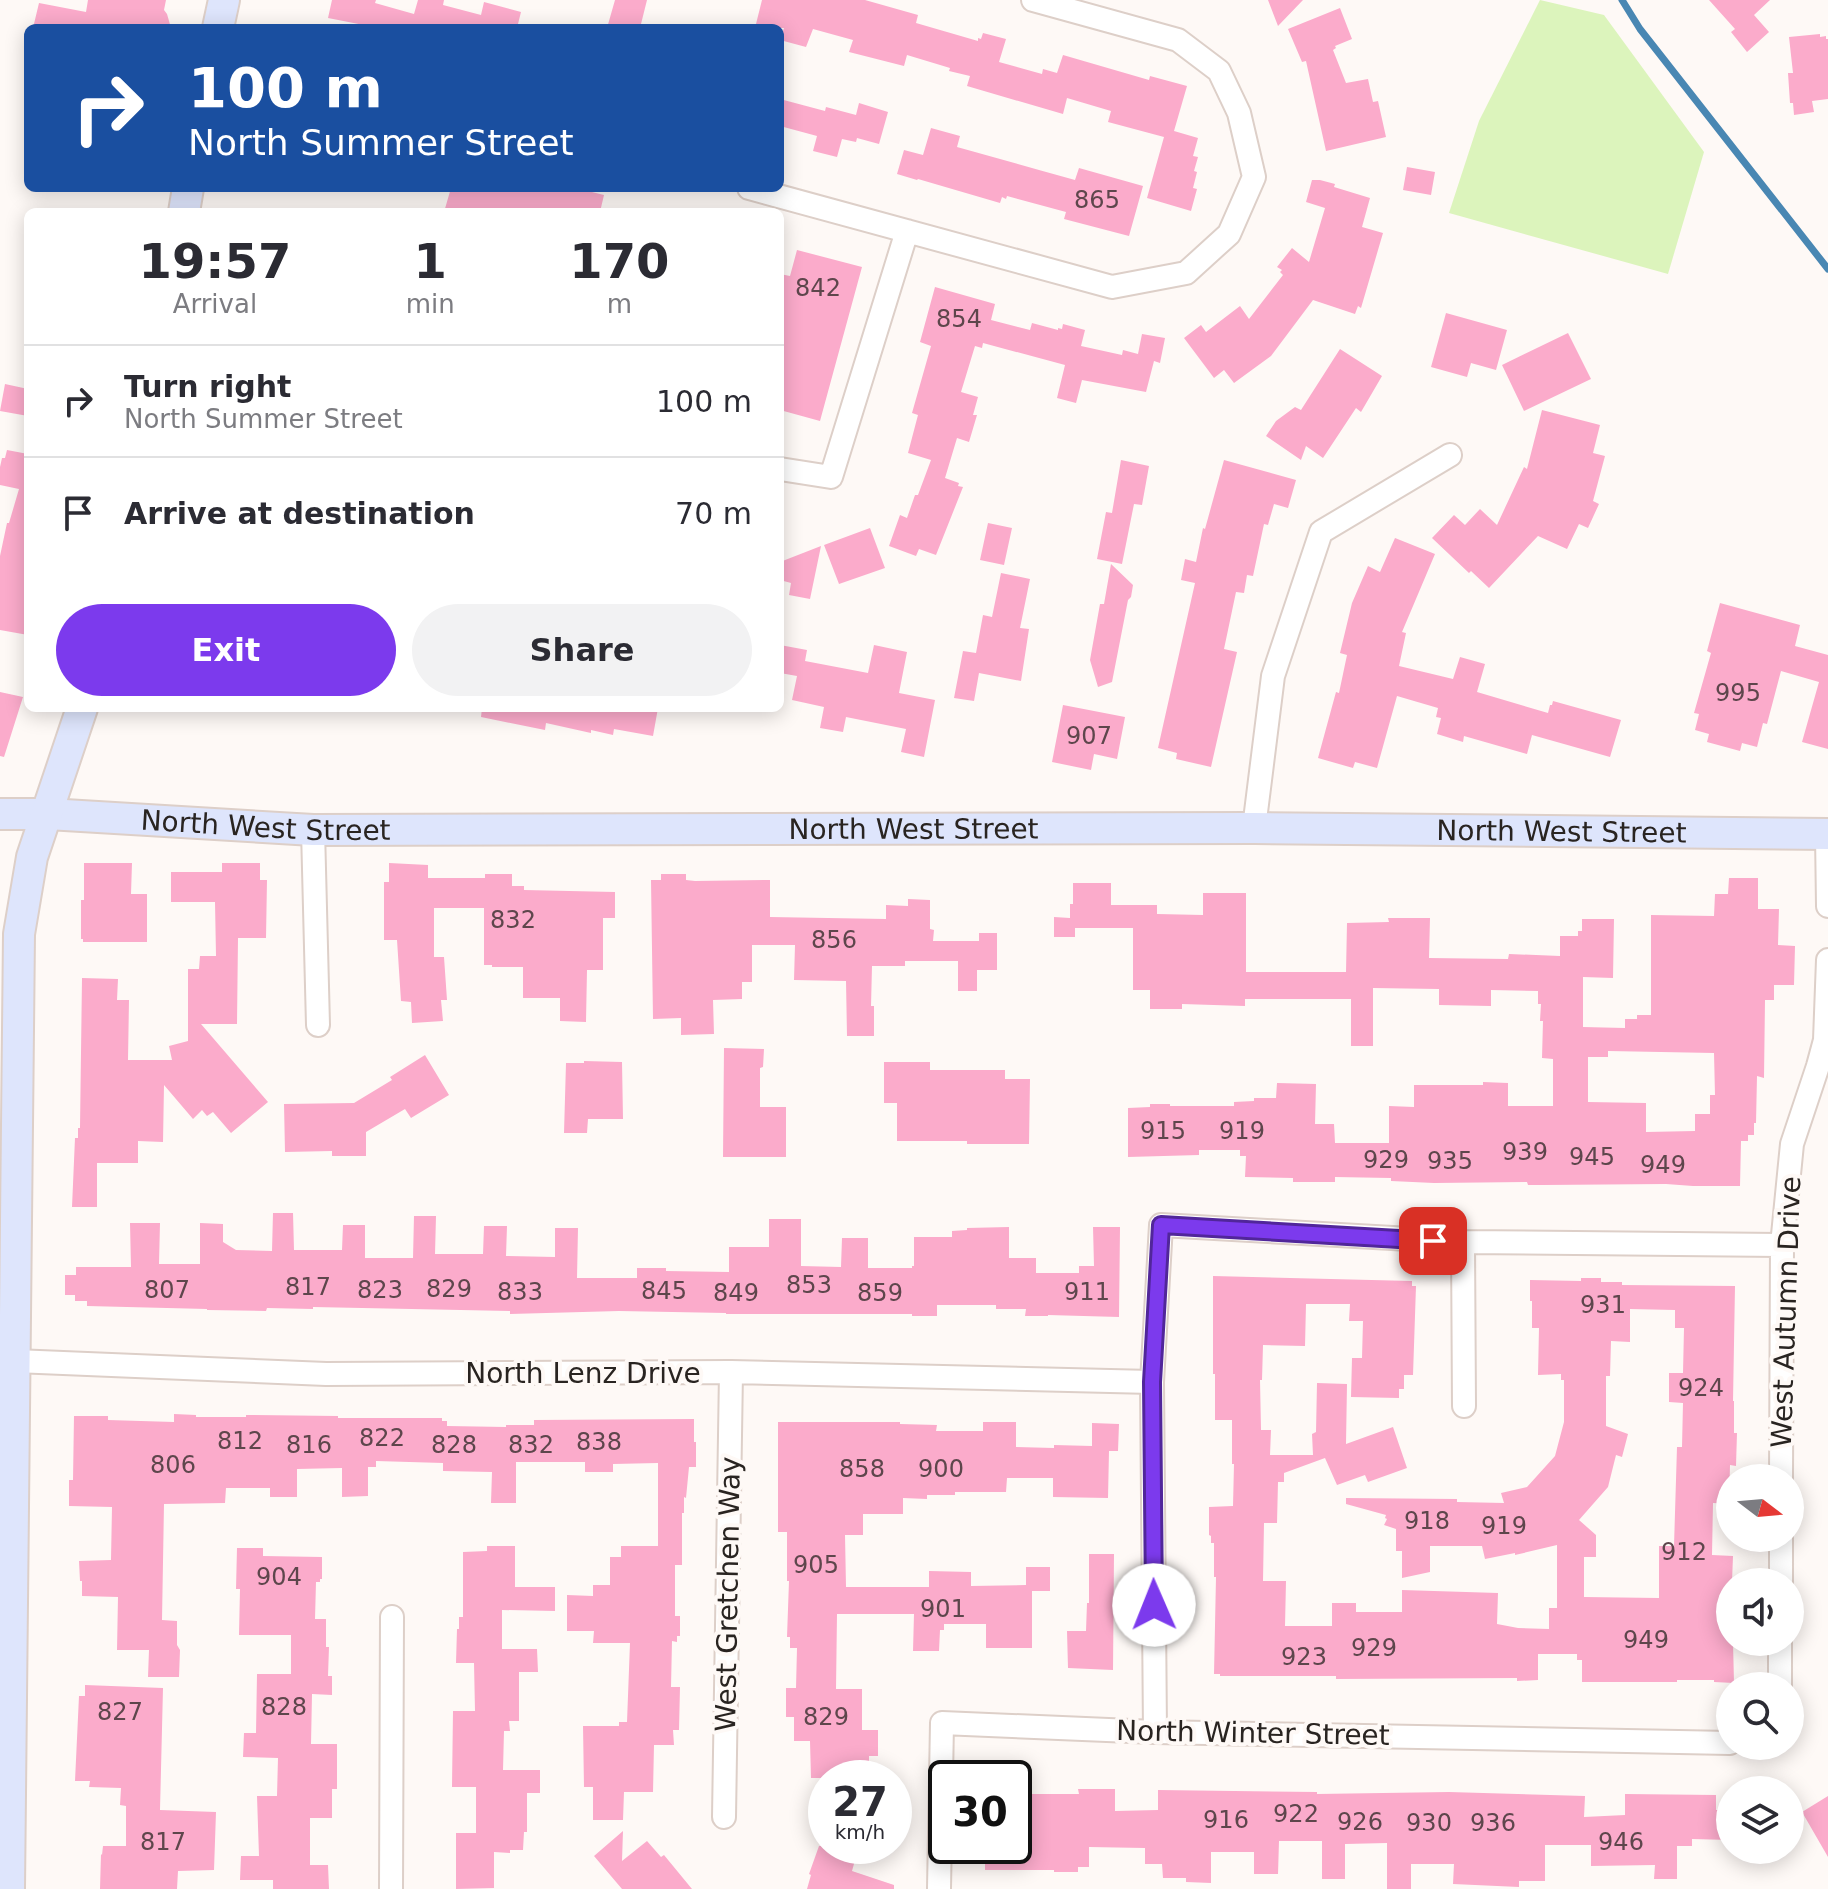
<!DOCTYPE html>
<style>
:root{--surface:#fff;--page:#f2f2f3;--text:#2b2b33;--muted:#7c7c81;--line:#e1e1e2;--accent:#7c3aed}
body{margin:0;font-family:"DejaVu Sans",sans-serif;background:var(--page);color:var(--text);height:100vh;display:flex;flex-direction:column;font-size:30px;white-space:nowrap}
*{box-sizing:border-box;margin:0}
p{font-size:26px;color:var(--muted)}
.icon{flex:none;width:44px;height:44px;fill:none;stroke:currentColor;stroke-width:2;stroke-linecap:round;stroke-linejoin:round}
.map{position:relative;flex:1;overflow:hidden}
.drawer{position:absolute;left:24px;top:208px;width:760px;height:504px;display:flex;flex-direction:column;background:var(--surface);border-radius:12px;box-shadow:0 4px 20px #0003}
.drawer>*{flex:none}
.banner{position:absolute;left:24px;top:24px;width:760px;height:168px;border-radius:12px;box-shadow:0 4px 20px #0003;background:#1a4fa0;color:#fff;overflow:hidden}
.needle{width:52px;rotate:106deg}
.fabs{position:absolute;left:1716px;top:1464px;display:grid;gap:16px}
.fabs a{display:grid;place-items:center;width:88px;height:88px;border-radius:50%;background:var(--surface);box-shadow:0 4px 20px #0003;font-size:40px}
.speed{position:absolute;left:808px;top:1760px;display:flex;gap:16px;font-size:40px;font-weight:700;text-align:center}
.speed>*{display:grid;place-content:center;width:104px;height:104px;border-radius:50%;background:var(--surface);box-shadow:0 4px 20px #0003;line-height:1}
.speed small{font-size:20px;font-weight:400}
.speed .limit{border:4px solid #111;border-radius:12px;background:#fff;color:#111}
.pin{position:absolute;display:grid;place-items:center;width:68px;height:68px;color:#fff;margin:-34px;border-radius:16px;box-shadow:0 4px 12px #0006}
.me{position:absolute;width:88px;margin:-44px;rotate:359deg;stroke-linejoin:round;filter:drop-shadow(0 0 6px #0008)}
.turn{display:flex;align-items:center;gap:28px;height:168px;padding:0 32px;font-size:36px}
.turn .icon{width:104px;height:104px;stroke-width:2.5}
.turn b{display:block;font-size:56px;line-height:68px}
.eta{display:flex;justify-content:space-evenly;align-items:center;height:136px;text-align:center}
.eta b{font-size:48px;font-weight:700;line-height:56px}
.button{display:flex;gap:16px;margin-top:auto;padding:16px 32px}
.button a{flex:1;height:92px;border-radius:48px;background:var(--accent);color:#fff;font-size:32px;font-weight:700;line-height:92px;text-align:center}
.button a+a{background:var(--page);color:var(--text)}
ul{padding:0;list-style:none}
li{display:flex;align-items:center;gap:24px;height:112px;padding:0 32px;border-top:2px solid var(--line)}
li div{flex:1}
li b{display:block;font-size:30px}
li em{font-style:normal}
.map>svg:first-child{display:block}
.grass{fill:#dcf4bc}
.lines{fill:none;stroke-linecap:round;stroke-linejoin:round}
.stream{stroke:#4987b3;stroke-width:7}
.building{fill:#fbabcb;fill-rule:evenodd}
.street-casing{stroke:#ddcfc8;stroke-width:26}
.secondary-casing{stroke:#ddcfc8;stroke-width:34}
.street{stroke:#fff;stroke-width:22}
.secondary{stroke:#dee5fc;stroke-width:30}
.route-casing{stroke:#51269a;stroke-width:20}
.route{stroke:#7c3aed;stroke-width:14}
.labels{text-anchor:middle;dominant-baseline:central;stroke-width:8;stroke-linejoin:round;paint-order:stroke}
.number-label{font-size:24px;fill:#5e464c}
.street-label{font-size:28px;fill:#292421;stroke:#fef9f6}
</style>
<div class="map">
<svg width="1828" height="1889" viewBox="0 0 1828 1889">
<rect width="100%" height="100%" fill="#fef9f6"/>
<!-- grass -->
<path class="grass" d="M1540,0L1604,15L1704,152L1668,274L1449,213L1479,121Z"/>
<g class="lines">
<!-- stream -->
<path class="stream" d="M1622,0L1640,29L1828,269"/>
</g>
<!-- building -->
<path class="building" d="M88,0H166L164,10L167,14L171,28H33L39,3L86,12Z
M332,0H376L375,3L414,14L418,0H444L443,5L481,15L484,2L521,12L517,28H379L328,18Z
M615,0H647L640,28H607Z
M762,0H865L918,15L916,23L978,41V38L981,39L983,33L1006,39L999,62L1042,74L1043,69L1057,73L1063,55L1149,80L1150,76L1187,86L1174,131L1198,138L1193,156L1198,157L1194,171L1197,172L1193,188L1197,189L1191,211L1147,198L1164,137L1108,122L1111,111L1067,98L1063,114L967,86L970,76L949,71L950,68L907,55L904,66L849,52L853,40L813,29L806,47L780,40L784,28H755Z
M1268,0H1303L1278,26Z
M1709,0H1770L1754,15L1769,32L1747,52L1731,32L1735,29Z
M1340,8L1352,39L1335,46L1336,48L1333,50L1346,83L1368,79L1373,102L1378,101L1386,137L1326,151L1306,61L1302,62L1288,29Z
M1820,34V37L1826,36V39H1828V99L1812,101L1814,112L1794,115L1793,103H1790L1788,73H1793L1789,37Z
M780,99L825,111L826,107L856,115L859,103L888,112L879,144L857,138L856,142L842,139L837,157L813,151L817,136L780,126Z
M931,128L960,136L957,147L1039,170L1075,180L1079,168L1143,186L1129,236L1064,219L1066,212L1007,196L1006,199L1002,197L1000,203L918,179L917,180L897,174L904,150L923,155Z
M1407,167L1435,172L1431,195L1403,190Z
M1312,180H1320L1335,184L1334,187L1370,198L1362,227L1383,233L1361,308L1358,306L1355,314L1313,300L1271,356L1234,383L1224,370L1214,378L1184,338L1201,325L1206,332L1240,306L1249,319L1283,275L1280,272L1282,270L1277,267L1292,248L1309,262L1325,208L1306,202Z
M451,188H576L604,195L600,212H444Z
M797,250L862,267L820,421L780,410V274L790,276Z
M935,287L995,304L991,320L1030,330L1032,323L1058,330V328L1062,329L1063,324L1085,330L1081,346L1122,355L1123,350L1138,354L1142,334L1165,338L1160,363L1154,361L1146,392L1082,380L1076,403L1057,398L1065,365L983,343L982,348L975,346L961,392L978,397L973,415H977L969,442L957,438L945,478L959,483L958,486L963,487L936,555L919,549L916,556L889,546L900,515L907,518L915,495H918L931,460L908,453L918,415L912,413L931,346L920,342Z
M1446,313L1507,330L1496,370L1471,363L1467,377L1431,367Z
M1568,333L1591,379L1524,411L1502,365Z
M1340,349L1382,376L1361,412L1356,408L1323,458L1306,446L1301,460L1266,436L1276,421L1295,407L1301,410Z
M5,384L28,389V416L0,411Z
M1542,410L1600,425L1593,453L1605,456L1593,501L1599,504L1588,528L1579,524L1567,549L1538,536L1489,588L1471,571L1469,573L1432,538L1454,515L1465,525L1480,509L1497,525L1524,467L1527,469Z
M7,450L28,454V635L0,630V556L7,523H9L19,489L0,485V467L2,458H5Z
M1121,460L1149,466L1142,505L1134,504L1122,564L1097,559L1106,512L1112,513Z
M1224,460L1296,480L1288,508L1274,504L1268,525L1264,524L1253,576L1247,575L1244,593L1236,592L1224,649L1237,652L1211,767L1176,759L1177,753L1158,748L1195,583L1181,580L1185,559L1196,562L1203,528L1205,529Z
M988,523L1012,528L1004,565L980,560Z
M870,528L885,568L839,584L824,545Z
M1395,538L1435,554L1402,632L1406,633L1399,666L1453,679L1460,657L1485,664L1477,692L1548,713L1550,705H1552L1553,701L1621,720L1610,757L1532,735L1527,754L1464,736L1463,742L1437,734L1441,718L1436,717L1438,708L1397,696L1377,768L1355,762L1353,768L1318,758L1336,692L1339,693L1347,655L1340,653L1352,603L1368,566L1380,572Z
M821,546L810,599L789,595L791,583L780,580V562Z
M1111,564L1133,585L1131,597L1128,600L1112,682L1098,687L1090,660L1100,604H1104Z
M1001,573L1030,579L1020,628L1029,629L1021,681L979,673L974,701L954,698L963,651L976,653L983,615L992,617Z
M1720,603L1800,625L1795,646L1828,655V749L1802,742L1819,682L1781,671L1767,724L1763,723L1757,747L1742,743L1740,751L1707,742L1709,734L1695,730L1699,714L1694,713L1711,653L1707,651Z
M780,645L807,650L805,661L868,673L874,645L907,652L899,693L935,700L924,757L901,752L906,729L846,717L843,732L820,728L824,707L792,700L797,676L780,673Z
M0,692L23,697L4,757L0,756Z
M1063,705L1125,717L1117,759L1094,754L1091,770L1052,762Z
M482,708H658L653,736L614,729L613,735L591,730V733L546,723L545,730L481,717Z
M84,863H132L131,894H147V942H83V939H81V900H84Z
M222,863H260V880H267L266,938H238L237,1024H201L268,1102L231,1133L213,1112L207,1116L202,1110L193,1119L164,1085L163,1142L138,1141V1163H97V1207H72L75,1138H78V1128H80L82,978L118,979L117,1000H129L128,1060H172L169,1046L188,1041V969H199L200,956H216L215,902H171V872H222Z
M389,863L428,865V878H485V874H512V886H524V890L615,892V918H603V970H587L586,1022L560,1021V998H523V967H492V965H484V908H434V957H444L447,1000H441L443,1021L412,1023L411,1002L401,1001L397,940H384V882H389Z
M661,874H686V880L695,881L770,880V917L886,919V905L908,906V899L930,900V929L934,930L933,941H979V933H997V970H977V991H958V961H905V966H872L871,1006H874V1036H847L846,981L794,980L795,945H752V982H742V999L713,1000L714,1034L681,1035V1018L653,1019L651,880H661Z
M1729,878H1758V909H1779L1778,945L1795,946L1794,985H1774V1000H1765L1764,1078L1757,1076L1756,1123H1754V1135H1748V1141H1741L1740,1186H1693L1666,1184L1543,1185H1528L1527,1182L1434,1183L1391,1181V1178L1335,1177V1182H1293V1178L1245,1177L1246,1156H1240V1150H1199V1155L1128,1157V1108L1150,1107V1104H1170V1106H1234V1102L1254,1101V1098H1276L1277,1083L1316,1084L1315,1124H1334L1335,1143H1389V1106L1414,1107V1085H1483V1082L1508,1083V1106H1553V1059L1542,1058L1543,1021H1540L1541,1004H1538V991L1491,990V1006L1439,1005V989L1373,988V1046H1351V999H1245V1006L1182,1004V1009H1150V990H1133V928H1075V937H1054V917L1070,918V904H1073V883H1111V905H1157V914L1203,915V893H1246V972H1346L1347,923L1389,922L1388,918H1430L1429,958L1508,959L1509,954L1560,956V936H1578V931H1582V919H1614L1613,978L1583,977V1027L1625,1028V1019H1637V1015H1651V915L1714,916L1715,894H1728ZM1608,1051L1714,1053L1715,1095H1710V1114H1695V1131L1646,1132V1103L1588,1102V1057H1608Z
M724,1048L764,1049L763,1067L760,1068V1107H786V1157H723Z
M425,1055L449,1095L411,1118L405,1109L366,1132V1156H332V1151L285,1152L284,1104L354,1103L392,1080L390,1077Z
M584,1061L622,1062L623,1119H588L587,1133H564L566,1063H584Z
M884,1062H930V1070H1005V1079H1030L1029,1144H967V1141H897V1103H884Z
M273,1213H293L294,1250H342L343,1225H365V1258H413L414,1216H436L435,1254H483L484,1226H507L506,1256L555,1257V1228H578L577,1278H637V1268H666V1271L729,1272V1247H769V1219H801V1266L841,1267L842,1238H868V1268H912V1266H914V1237H952V1231L967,1230V1228L1009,1227V1258H1036V1273H1079V1266H1094L1093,1227H1120L1119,1317L1048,1315V1316H1025L1026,1309H996V1305H937V1316H912V1314H726V1313L619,1311L510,1314V1311L313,1307V1309L267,1308L266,1311L207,1310V1309L87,1306V1301H75V1295H65V1275H76V1267H131L130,1223H160L159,1264H200V1223L223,1224V1242L236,1250L272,1251Z
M1213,1276L1412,1281V1286H1416L1413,1375H1404V1389H1399V1398L1351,1397L1352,1358H1362L1363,1321H1349L1350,1304H1306L1305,1346L1263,1345L1262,1380H1260L1261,1430H1271L1270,1455H1313L1312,1434L1316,1432L1317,1383L1347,1384L1346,1444L1393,1427L1407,1468L1368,1482L1365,1475L1337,1485L1325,1458L1284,1473V1482H1278L1277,1523H1264L1263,1581H1286L1285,1626H1332V1603H1356V1612H1402V1590L1498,1593L1497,1624L1518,1628L1549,1629V1608H1557V1545L1515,1555V1553L1485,1559L1482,1546H1430V1572L1402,1578V1551H1396V1529L1384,1525L1387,1519L1385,1518L1386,1515L1346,1504V1498L1457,1499V1502L1504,1503L1501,1493L1527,1487L1555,1456L1564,1422V1380H1561V1374L1538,1375L1539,1328H1532V1301H1530V1280L1581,1281V1278H1601V1282H1622V1285L1735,1286L1733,1401H1734V1433H1737L1736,1466L1730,1465L1729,1504L1713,1503L1712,1555L1733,1556L1732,1582H1730V1642H1733L1734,1683L1714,1682V1680H1677V1682H1582V1660H1577V1654H1538V1680L1517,1681V1678L1336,1679V1676H1220V1674H1214L1216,1577H1214V1543H1211V1536L1209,1535V1507L1233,1506L1234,1464H1232V1420H1215V1374H1213ZM1630,1309L1675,1310V1328H1684L1683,1373H1669V1402L1683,1403L1682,1447H1677L1674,1546H1659V1598L1584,1597V1557H1596V1535L1579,1520L1608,1487L1616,1455L1622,1457L1628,1434L1606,1426V1376H1610L1611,1341L1630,1342Z
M174,1414L196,1415V1417H246V1415L338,1416V1418H442V1421H447V1426L506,1427V1425H534V1420L694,1419V1442H696V1467H689L686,1498L684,1497V1513H682V1565H675V1616H680V1636H677V1642L672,1641L671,1687H680L679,1730H673L674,1745H654L653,1792H624L623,1820H593V1787H584L583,1726H619V1722H627L630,1643H593L594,1631H567V1595L593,1596V1585H610V1557H621V1546H658V1463L613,1464V1472H585V1462H516V1503H491L492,1472L443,1471V1463L376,1461V1467H368V1496L342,1497V1468L297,1469V1497H270V1488H226L225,1503L164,1504L162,1620L177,1621V1645L180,1650L179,1677H148L149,1650H117L118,1597L82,1596V1581H80L79,1561L111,1560L112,1507L69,1506V1480H73L74,1416H108V1420L174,1422Z
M778,1422H900V1424L937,1425L936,1431H983V1422H1016V1447L1054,1448V1445L1092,1446V1423L1119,1424L1118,1451H1109L1108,1498L1053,1497V1478H1007L1006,1492H955V1495H927V1499L903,1498V1514H863V1535H845L846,1587H929V1571L971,1572V1586L1026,1585V1567H1050V1591H1032V1648H986V1624H944V1630H940L939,1651H913L914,1614H837L836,1689H862V1730H878V1756H869V1778H811L810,1741H794V1717H786V1688H796L797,1648H790V1637H787L789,1581H787V1532H778Z
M487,1546H515V1587H555V1611L502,1610V1649H537L538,1672H519V1721H509L510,1731H504L503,1770H540V1793H527V1832H524L523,1850H510V1853L494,1852V1888L456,1889V1833H476V1787H452L453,1711H475L474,1663H456L457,1629H459V1617H463V1552L487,1551Z
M237,1548H263V1556L322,1557V1579H320V1582H316L315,1619H326V1647H329L328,1676H332V1695L312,1694L311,1744H337V1789H332V1818H310V1865H328L329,1889H273V1880H240L241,1856H259L257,1796H277L278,1758L243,1757L244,1733H256L257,1674H291V1635H239L240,1589H236Z
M1089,1554H1114L1113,1670L1068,1668L1067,1631H1086L1087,1603H1089Z
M85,1685L163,1688L160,1810L216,1812L214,1870L178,1871L177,1889H100L101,1854L102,1855L103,1846H126V1806L120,1805L121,1788L89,1787L90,1781H75L79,1696H85Z
M1078,1789H1115V1811L1158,1810V1790L1317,1792V1794L1449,1792L1585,1796L1584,1817L1625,1815V1794L1716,1795V1810H1730V1840L1692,1839V1846H1677V1879H1654L1655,1865L1591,1866V1845H1545V1881H1519V1887L1453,1884L1454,1864H1411V1889H1387V1843L1345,1844V1879H1322V1841H1279L1278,1874H1254V1852H1211V1883L1186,1882V1878H1163L1162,1864H1145V1848L1089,1847V1867H1078V1872H1054V1870H985V1846H1014V1794H1079Z
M1828,1796V1857L1802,1812Z
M623,1831L622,1861L647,1841L661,1857L664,1855L692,1889H622L594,1856Z
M819,1846H859L852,1871L894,1885V1889H807L811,1875L809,1874Z"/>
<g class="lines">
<!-- street casing -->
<g class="street-casing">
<path id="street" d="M749,188L1112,287L1186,273L1229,234L1254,177L1239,113L1219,71L1178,40L1033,0
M780,469L831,477L907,231
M1254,828L1273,676L1321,532L1450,455
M313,830L318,1025
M1827,834L1828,906
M1463,1242L1464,1406
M15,1361L326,1374L731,1372L1152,1382
M1781,1478L1782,1245L1792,1144L1818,1066L1825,1040L1828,960
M1781,1582V1538
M1780,1686V1642
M1155,1732L1152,1382L1161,1225L1463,1242L1782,1245
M724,1817L731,1372
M391,1889L392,1617
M939,1889L942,1723L1155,1732L1730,1743"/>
</g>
<!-- secondary casing -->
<g class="secondary-casing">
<g id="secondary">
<path d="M218,28L224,0"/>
<path d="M184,212L188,188"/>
<path id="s1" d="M0,814H48L313,830L1254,828L1828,834"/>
<path d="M9,1889L19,934L32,857L82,708"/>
</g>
</g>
<!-- street -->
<use href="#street" class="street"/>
<!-- secondary -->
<use href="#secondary" class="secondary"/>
</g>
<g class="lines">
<!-- route casing -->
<g class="route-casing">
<path id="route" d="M1154,1605L1152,1382L1161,1225L1433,1241"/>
</g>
<!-- route -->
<use href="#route" class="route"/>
</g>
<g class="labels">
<!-- number labels -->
<g class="number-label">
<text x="1097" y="200">865</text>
<text x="818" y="288">842</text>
<text x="959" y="319">854</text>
<text x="1738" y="693">995</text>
<text x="1089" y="736">907</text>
<text x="513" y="920">832</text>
<text x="834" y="940">856</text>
<text x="1163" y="1131">915</text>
<text x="1242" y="1131">919</text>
<text x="1525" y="1152">939</text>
<text x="1592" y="1157">945</text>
<text x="1386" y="1160">929</text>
<text x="1450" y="1161">935</text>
<text x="1663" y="1165">949</text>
<text x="809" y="1285">853</text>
<text x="308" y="1287">817</text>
<text x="449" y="1289">829</text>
<text x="167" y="1290">807</text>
<text x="380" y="1290">823</text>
<text x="664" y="1291">845</text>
<text x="520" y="1292">833</text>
<text x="1087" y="1292">911</text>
<text x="736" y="1293">849</text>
<text x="880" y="1293">859</text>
<text x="1603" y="1305">931</text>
<text x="1701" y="1388">924</text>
<text x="382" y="1438">822</text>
<text x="240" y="1441">812</text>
<text x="599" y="1442">838</text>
<text x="309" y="1445">816</text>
<text x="454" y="1445">828</text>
<text x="531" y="1445">832</text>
<text x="173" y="1465">806</text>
<text x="862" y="1469">858</text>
<text x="941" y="1469">900</text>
<text x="1427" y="1521">918</text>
<text x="1504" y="1526">919</text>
<text x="1684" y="1552">912</text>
<text x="816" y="1565">905</text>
<text x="279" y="1577">904</text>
<text x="943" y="1609">901</text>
<text x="1646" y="1640">949</text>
<text x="1374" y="1648">929</text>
<text x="1304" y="1657">923</text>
<text x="284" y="1707">828</text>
<text x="120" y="1712">827</text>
<text x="826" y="1717">829</text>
<text x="1296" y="1814">922</text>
<text x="1226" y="1820">916</text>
<text x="1360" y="1822">926</text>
<text x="1429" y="1823">930</text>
<text x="1493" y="1823">936</text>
<text x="163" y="1842">817</text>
<text x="1621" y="1842">946</text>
</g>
<!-- street labels -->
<g class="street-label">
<text stroke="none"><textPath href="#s1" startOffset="266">North West Street</textPath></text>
<text stroke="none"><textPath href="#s1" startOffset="914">North West Street</textPath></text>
<text stroke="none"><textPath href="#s1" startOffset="1562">North West Street</textPath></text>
<text transform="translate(1786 1312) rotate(-88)">West Autumn Drive</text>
<text x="583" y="1373">North Lenz Drive</text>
<text transform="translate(728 1594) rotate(-89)">West Gretchen Way</text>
<text transform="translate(1253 1733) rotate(1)">North Winter Street</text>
</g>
</g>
</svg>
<div class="fabs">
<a><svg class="needle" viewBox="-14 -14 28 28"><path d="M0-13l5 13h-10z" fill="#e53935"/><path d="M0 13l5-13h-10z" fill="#7c7c81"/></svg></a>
<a><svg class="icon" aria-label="sound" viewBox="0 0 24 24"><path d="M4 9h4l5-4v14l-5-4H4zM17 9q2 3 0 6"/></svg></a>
<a><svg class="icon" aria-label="search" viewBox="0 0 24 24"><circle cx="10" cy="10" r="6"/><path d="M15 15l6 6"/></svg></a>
<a><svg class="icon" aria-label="layers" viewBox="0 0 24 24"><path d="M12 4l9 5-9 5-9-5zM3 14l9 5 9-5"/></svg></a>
</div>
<div class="speed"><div>27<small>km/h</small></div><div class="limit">30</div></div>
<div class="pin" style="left:1433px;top:1241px;background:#d93025"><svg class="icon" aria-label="arrive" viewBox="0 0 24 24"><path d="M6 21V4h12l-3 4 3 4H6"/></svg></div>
<svg class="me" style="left:1154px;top:1605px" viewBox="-20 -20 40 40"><circle r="19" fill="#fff"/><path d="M0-13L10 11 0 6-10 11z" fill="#7c3aed"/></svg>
<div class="banner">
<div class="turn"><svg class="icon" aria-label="right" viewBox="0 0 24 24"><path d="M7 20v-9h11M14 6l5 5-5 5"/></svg><div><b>100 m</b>North Summer Street</div></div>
</div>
<section class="drawer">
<div class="eta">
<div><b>19:57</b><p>Arrival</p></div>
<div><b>1</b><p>min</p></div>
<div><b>170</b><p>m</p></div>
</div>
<ul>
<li><svg class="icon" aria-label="right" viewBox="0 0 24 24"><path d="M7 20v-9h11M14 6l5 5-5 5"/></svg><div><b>Turn right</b><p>North Summer Street</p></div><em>100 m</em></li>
<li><svg class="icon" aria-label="arrive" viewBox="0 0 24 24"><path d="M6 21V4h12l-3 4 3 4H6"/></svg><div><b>Arrive at destination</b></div><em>70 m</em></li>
</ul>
<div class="button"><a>Exit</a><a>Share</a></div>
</section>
</div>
